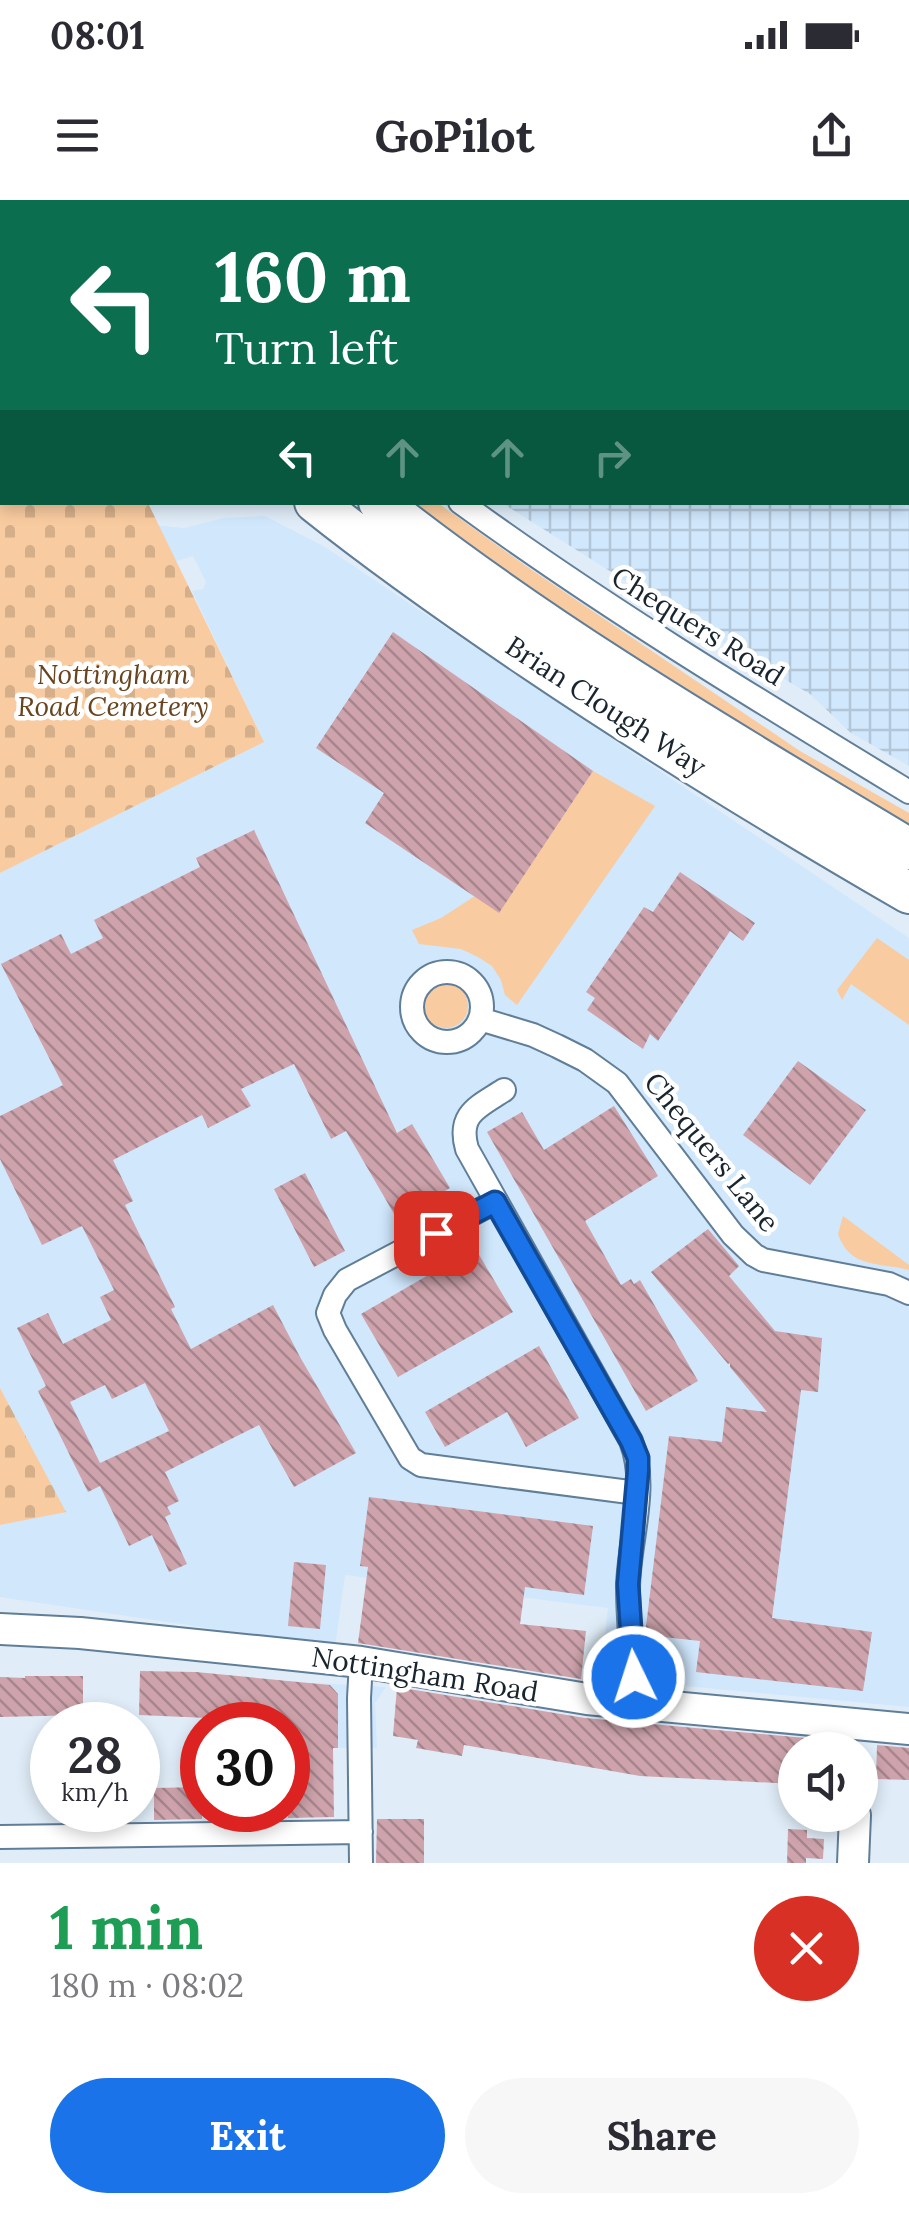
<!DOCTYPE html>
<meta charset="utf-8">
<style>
:root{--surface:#fff;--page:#f7f7f7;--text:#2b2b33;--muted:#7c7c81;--accent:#1a73e8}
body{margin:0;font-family:Lora,serif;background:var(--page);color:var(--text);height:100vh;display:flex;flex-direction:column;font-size:38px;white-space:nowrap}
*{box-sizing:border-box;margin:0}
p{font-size:32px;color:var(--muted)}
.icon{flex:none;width:55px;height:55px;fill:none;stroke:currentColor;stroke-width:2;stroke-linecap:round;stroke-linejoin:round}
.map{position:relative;height:1663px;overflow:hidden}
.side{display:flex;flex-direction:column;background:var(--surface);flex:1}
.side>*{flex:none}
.banner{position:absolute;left:0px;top:0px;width:910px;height:305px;box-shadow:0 5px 15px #0003;background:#0b6e4f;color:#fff;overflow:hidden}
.controls{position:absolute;left:778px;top:1532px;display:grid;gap:20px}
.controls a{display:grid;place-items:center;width:100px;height:100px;border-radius:50%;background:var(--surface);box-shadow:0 5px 15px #0003;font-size:50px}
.speed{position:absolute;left:30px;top:1502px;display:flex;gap:20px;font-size:50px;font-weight:700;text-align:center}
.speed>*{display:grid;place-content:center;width:130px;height:130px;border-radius:50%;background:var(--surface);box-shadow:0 5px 15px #0003;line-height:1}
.speed small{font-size:25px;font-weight:400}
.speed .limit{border:15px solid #d22;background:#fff;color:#111}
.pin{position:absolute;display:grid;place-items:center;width:85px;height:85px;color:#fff;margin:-42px;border-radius:20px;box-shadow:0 5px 15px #0006}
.me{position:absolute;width:110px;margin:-55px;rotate:356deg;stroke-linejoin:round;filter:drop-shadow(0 0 8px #0008)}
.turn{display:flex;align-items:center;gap:35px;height:210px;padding:0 50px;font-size:45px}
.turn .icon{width:130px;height:130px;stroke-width:2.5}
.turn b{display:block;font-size:70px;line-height:85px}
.lanes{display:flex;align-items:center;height:95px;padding:0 50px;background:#0003;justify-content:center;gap:50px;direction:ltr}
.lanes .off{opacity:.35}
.round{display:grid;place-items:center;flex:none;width:105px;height:105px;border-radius:52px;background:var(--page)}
.headline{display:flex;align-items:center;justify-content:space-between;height:170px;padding:0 50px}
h1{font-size:60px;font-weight:800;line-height:75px;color:#1e9e55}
.action{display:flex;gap:20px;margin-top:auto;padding:20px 50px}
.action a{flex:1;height:115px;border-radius:60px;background:var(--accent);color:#fff;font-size:40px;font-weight:800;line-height:115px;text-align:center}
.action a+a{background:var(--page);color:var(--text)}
.status{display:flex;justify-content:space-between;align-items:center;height:70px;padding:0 50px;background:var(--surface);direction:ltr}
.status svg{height:28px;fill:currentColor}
header{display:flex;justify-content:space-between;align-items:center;height:130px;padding:0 50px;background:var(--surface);font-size:45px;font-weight:800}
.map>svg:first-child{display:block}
.built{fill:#d0e7fc}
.industrial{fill:url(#industrial-grid)}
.grass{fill:#f9cba0}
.cemetery{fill:url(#cemetery-stones)}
.building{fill:url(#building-back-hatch);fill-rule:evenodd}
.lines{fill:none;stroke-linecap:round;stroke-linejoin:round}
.minor-casing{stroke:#607e98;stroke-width:26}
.tertiary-casing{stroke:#607e98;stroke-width:34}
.trunk-casing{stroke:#607e98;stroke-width:44}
.minor{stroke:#fff;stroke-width:22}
.tertiary{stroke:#fff;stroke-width:30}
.trunk{stroke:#fff;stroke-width:40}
.route-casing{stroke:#114b97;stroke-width:25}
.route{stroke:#1a73e8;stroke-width:18}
.labels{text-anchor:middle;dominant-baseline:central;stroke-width:9;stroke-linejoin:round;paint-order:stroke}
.street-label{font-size:28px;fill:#18242e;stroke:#fff}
.park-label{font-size:28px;font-style:italic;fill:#68441e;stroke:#fff}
</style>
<div class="status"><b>08:01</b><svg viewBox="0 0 49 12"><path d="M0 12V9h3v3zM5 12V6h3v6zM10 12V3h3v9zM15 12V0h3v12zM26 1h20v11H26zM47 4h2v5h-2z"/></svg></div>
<header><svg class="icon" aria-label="menu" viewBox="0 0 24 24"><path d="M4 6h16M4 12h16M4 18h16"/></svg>GoPilot<svg class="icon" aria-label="share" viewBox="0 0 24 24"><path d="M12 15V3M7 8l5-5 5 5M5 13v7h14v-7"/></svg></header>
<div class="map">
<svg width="909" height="1663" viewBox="0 0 909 1663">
<defs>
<pattern id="industrial-grid" width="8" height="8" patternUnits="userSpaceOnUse" patternTransform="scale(2.5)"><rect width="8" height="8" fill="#d0e7fc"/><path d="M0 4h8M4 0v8" fill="none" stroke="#b2c6d8"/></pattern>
<pattern id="cemetery-stones" width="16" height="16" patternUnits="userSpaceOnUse" patternTransform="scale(2.5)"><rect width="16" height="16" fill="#f9cba0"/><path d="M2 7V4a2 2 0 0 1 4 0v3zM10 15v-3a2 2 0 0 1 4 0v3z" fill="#d5ae8a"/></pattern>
<pattern id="building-back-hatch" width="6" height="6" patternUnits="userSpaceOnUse" patternTransform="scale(2.5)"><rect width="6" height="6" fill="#cea3ac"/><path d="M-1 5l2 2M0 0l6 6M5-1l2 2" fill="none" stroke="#a6858c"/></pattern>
</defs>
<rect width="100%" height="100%" fill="#e0edf8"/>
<!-- built -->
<path class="built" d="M265,316L325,347L909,738V1507L685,1486L601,1474L608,1408L345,1375L335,1447L0,1397V1325L65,1311L0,1188V673L264,542L192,391L203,389L206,382L193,356L160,366L141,324L184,328L224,318Z
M317,1483L386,1487L375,1503L377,1548H319Z"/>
<!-- industrial -->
<path class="industrial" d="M150,0H909V566L851,533L810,494L754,462L502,303L908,302V2H152Z"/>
<!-- grass -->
<path class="grass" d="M408,303H438L526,366L800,551L909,613V628L664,478L512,376Z
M593,571L655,606L517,805L505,795L501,780L492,766L478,757L461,749L419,744L412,730L441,718L475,696L499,712Z
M877,738L909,760V825L851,784L842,800L837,790Z
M424 806a22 22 0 1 1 44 0a22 22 0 1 1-44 0Z
M843,1016L909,1065V1070C879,1062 850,1069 838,1034Z"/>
<!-- cemetery -->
<path class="cemetery" d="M0,44L2,47V302L148,303L264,542L0,673Z
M0,1188L66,1312L0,1325Z"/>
<!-- building -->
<path class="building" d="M393,432L593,571L499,713L365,623L384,593L316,548Z
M254,630L397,933L412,924L450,988L397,1019L346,931L331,939L294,864L241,889L251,906L208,928L202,915L113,960L133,1001L125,1005L175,1107L171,1109L191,1149L273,1105L300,1157L356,1253L294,1287L259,1225L165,1272L179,1301L167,1307L171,1314L165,1317L187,1364L169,1372L152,1335L129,1346L100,1286L88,1292L38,1191L46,1186L17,1128L48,1113L63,1144L111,1120L100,1097L114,1090L82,1026L42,1045L0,959V916L63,885L1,764L61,734L71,754L103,738L94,720L200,667L196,658ZM145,1183L169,1231L100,1263L70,1202L105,1185L112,1199Z
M680,672L755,723L743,741L730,731L658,841L650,834L643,849L587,810L595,798L586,792L644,707L653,712Z
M798,861L866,910L810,985L743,935Z
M614,906L658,976L585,1021L621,1085L631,1079L634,1084L640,1080L698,1181L646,1211L487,932L522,912L544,950Z
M305,973L345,1051L314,1067L274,989Z
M708,1029L739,1066L729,1076L775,1131L822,1138L818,1192L801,1190L772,1418L872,1432L863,1491L696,1472L700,1441L645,1435L669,1236L722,1242L726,1207L767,1212L730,1167V1163L728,1164L651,1072Z
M475,1048L513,1112L398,1177L361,1114Z
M539,1146L579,1218L526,1247L507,1212L445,1247L425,1212Z
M369,1297L593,1326L584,1395L525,1387L520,1424L586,1431L581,1479L358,1443L368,1367L360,1366Z
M294,1362L326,1365L320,1429L288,1426Z
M140,1471L196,1472L330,1485L338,1494V1548H333L334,1617L288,1618V1525L208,1518L139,1515Z
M25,1476H83V1515L0,1517V1477L25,1478Z
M397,1487L585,1518L838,1541V1550H795V1584L640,1576L464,1545L462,1556L416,1548L418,1540L393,1536Z
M877,1545L909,1548V1580L876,1579Z
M202,1587V1619L154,1620V1588Z
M377,1619H424V1663H376Z
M788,1629L807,1630V1638L824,1639L823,1659L806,1658V1663H787Z"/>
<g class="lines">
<!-- minor casing -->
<g class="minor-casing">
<path id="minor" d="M120,0L122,2
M364,2L365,0
M460,302C604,407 756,499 909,592
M412 807a35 35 0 1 1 70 0a35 35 0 1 1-70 0Z
M480,819L533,835L557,846L585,860L617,883L733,1035L754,1055L763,1060L889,1084L909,1093
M504,890C478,907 457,914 467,949L631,1241C649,1287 629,1339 628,1387C628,1426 633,1465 635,1504
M495,1002L347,1080L335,1095L328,1113L335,1130L410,1258L421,1265L637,1293
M361,1462L359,1498L361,1663
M0,1637L361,1632"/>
</g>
<!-- tertiary casing -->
<g class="tertiary-casing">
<path id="tertiary" d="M0,1429L80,1433L256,1451L361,1462L587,1499L909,1529
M853,1663L855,1615"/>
</g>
<!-- trunk casing -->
<g class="trunk-casing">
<path id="trunk" d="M51,0L54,2
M0,2L2,4
M315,302C385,358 458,409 532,459C655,542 781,619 909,693
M379,302C544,433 729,541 909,649"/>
</g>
<!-- minor -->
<use href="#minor" class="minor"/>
<!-- tertiary -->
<use href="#tertiary" class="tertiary"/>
<!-- trunk -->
<use href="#trunk" class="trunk"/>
</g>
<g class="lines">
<!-- route casing -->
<g class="route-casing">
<path id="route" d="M436,1033L495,1002L631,1241L638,1258V1271L628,1384L634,1477"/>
</g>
<!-- route -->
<use href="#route" class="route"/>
</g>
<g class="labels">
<!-- street labels -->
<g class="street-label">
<text transform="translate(698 426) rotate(32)">Chequers Road</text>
<text transform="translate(606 506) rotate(33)">Brian Clough Way</text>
<text transform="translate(712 952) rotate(51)">Chequers Lane</text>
<text transform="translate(425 1474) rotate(9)">Nottingham Road</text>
</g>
<!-- park labels -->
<g class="park-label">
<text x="113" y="474">Nottingham<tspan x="113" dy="32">Road Cemetery</tspan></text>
</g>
</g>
</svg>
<div class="controls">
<a><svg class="icon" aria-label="sound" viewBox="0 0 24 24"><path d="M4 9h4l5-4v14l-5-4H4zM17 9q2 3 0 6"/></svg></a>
</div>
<div class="speed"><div>28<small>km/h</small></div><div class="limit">30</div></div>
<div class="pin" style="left:436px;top:1033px;background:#d93025"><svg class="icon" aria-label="arrive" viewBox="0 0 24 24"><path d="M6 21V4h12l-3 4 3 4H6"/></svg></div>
<svg class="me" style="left:634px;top:1477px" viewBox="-20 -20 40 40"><circle r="17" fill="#1a73e8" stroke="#fff" stroke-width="3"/><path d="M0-11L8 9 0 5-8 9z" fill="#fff"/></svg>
<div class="banner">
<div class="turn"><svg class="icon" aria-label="left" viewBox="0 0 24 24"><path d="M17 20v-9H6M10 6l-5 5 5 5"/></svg><div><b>160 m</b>Turn left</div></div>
<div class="lanes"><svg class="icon" aria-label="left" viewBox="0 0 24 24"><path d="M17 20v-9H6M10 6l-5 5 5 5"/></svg><svg class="icon off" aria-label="ahead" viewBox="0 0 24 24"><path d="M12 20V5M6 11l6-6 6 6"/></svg><svg class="icon off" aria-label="ahead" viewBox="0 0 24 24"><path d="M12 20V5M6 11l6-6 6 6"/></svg><svg class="icon off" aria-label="right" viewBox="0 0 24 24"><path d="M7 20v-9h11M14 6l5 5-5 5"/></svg></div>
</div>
</div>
<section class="side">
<div class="headline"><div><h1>1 min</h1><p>180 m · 08:02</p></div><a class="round" style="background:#d93025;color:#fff"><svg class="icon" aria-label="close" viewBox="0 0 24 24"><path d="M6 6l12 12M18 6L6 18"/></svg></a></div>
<div class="action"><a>Exit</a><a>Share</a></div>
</section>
